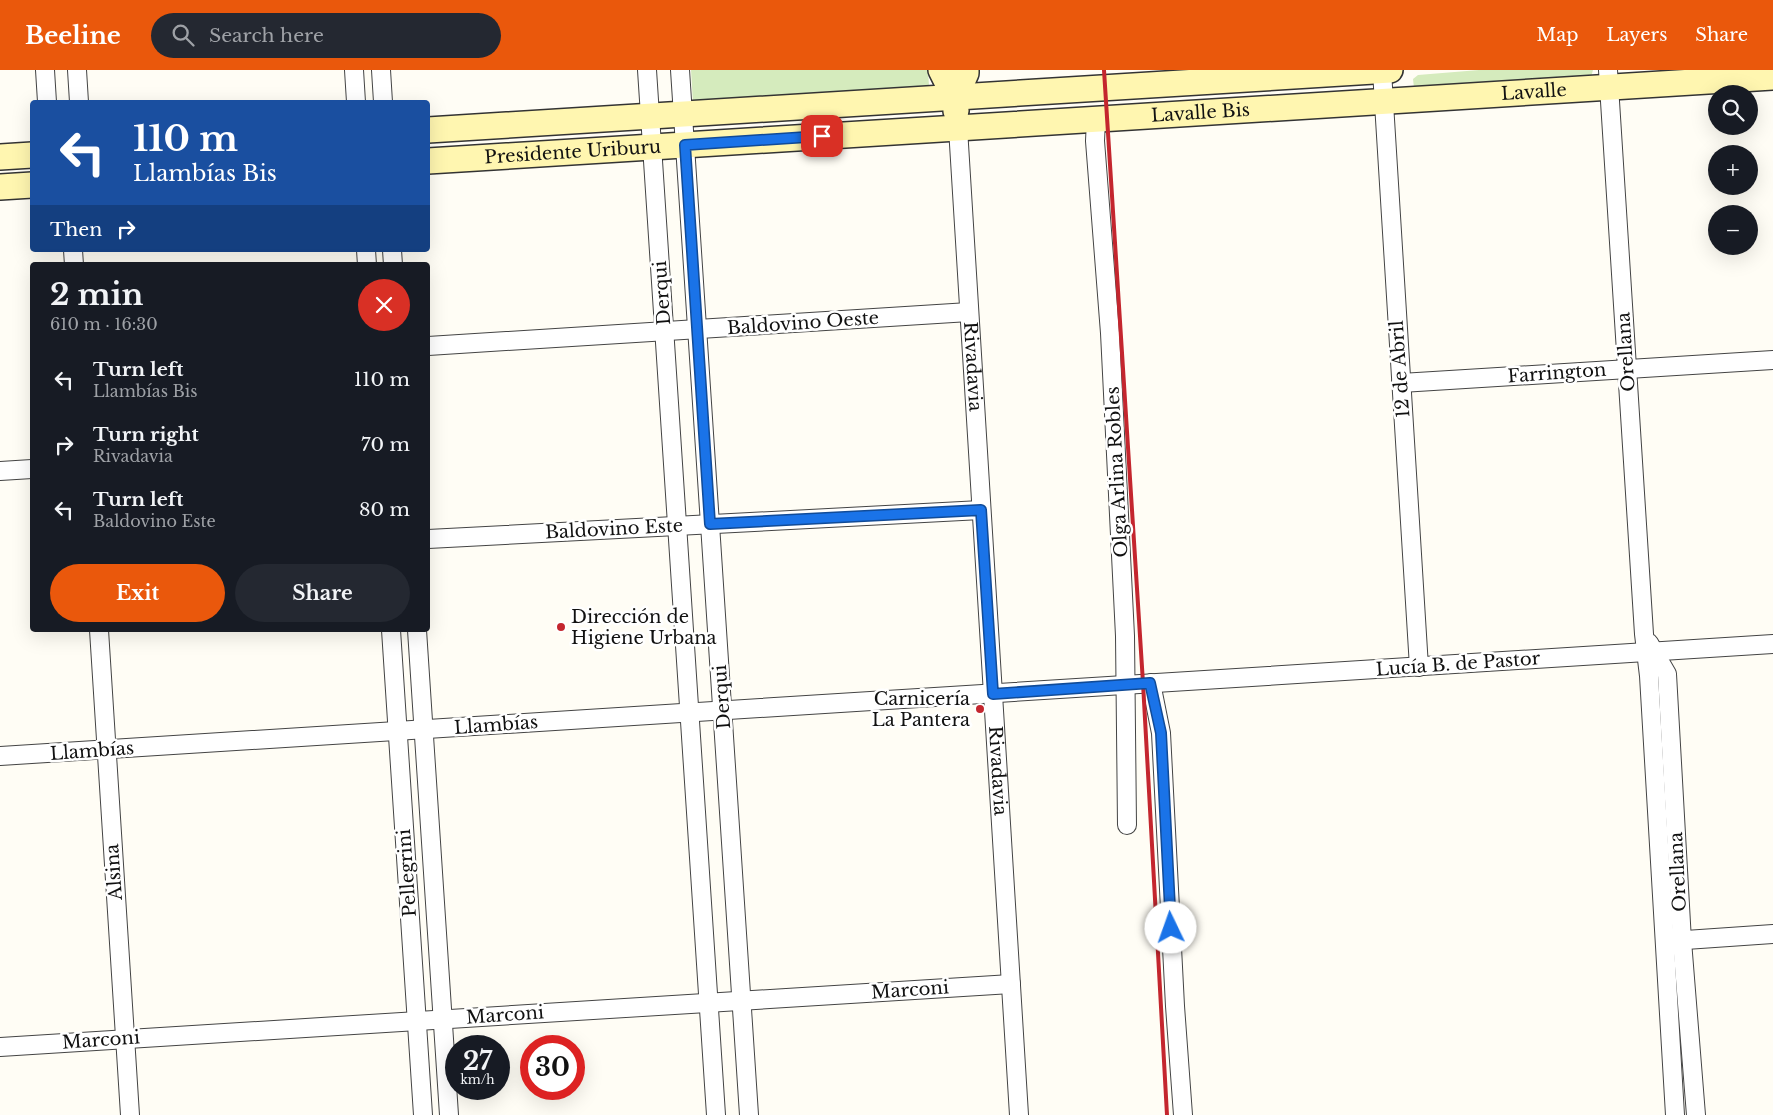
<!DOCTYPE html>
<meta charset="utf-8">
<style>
:root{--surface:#171b24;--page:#242831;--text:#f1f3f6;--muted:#9ea1a6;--accent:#ea580c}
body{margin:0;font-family:"Libre Baskerville",serif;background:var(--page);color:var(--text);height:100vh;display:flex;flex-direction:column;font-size:19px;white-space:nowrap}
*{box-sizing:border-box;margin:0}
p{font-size:16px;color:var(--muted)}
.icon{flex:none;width:28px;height:28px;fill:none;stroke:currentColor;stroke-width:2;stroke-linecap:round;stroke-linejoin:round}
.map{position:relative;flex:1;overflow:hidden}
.drawer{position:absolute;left:30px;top:192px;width:400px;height:370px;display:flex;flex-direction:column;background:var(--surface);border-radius:5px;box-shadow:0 5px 20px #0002}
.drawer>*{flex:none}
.hud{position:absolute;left:30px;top:30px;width:400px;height:152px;border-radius:5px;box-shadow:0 5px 20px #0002;background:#1a4fa0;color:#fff;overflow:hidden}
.buttons{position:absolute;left:1708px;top:15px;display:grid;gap:10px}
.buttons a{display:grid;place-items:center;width:50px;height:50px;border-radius:50%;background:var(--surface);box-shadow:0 5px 20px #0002;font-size:25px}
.speed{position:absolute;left:445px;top:965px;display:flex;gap:10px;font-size:25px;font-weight:700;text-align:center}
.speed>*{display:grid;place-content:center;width:65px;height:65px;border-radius:50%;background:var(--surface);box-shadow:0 5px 20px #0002;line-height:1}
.speed small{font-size:12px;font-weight:400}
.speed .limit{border:8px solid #d22;background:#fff;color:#111}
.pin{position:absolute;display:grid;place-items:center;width:42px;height:42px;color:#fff;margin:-21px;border-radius:10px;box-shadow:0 2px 8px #0006}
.me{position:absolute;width:55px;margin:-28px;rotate:357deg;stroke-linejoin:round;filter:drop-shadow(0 0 4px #0008)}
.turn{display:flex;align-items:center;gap:18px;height:105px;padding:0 20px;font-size:22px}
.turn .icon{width:65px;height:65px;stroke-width:2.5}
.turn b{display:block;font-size:35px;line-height:42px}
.then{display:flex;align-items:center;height:48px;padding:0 20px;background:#0003;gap:10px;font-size:19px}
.round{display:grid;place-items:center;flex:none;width:52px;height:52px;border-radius:26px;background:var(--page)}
.summary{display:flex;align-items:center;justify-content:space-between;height:85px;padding:0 20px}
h1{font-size:30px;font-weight:700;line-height:38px}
.button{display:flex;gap:10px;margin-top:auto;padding:10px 20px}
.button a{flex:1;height:58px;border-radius:30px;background:var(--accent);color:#fff;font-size:20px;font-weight:700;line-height:58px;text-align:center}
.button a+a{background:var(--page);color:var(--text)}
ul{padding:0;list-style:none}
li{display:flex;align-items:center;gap:15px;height:65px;padding:0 20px}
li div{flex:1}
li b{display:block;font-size:19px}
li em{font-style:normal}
header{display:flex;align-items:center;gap:30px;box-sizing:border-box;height:70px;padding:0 25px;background:var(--accent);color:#fff}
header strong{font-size:24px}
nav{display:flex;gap:28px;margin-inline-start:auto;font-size:18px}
.search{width:350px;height:45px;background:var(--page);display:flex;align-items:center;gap:12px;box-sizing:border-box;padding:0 18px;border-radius:28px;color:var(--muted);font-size:19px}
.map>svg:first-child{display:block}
.green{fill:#d5ebbd}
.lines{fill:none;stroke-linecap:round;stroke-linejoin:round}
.street-casing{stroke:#444;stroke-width:20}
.secondary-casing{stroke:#333;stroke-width:28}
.street{stroke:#fff;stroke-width:18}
.secondary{stroke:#fff6b0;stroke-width:25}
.rail{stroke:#c4262e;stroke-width:4}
.route-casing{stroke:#114b97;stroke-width:12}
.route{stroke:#1a73e8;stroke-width:9}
.poi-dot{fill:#c4262e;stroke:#fff;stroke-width:2}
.labels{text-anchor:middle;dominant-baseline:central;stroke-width:5;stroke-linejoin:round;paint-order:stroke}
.street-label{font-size:18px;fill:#111;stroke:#fff}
.poi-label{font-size:18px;fill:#111;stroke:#fff;text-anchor:start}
</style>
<header>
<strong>Beeline</strong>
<div class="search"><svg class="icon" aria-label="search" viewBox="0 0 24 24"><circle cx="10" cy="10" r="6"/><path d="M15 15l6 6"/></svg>Search here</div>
<nav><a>Map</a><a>Layers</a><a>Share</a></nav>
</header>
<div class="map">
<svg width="1773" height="1045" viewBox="0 0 1773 1045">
<rect width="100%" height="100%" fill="#fffdf5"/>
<!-- green -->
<path class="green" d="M691,0H928L929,16L693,34Z
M1479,0H1593L1591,7L1414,18L1413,9L1418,5Z"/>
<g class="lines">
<!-- street casing -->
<g class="street-casing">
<g id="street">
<path d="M45,0L47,32"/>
<path d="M77,0L79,32"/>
<path d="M354,0L356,32"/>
<path d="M381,0L383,32"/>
<path d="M647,0L716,1045"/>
<path d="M680,0L749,1045"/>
<path d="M1608,0L1644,564L1649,606L1675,1045"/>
<path d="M1382,1L1419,597"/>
<path d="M1096,50L1095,71L1110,263L1125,566L1127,755"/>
<path id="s1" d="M958,58L1019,1045"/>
<path d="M73,180L74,195"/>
<path d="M366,180L367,195"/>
<path d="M392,180L393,195"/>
<path d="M428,276L969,242"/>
<path d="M1401,313L1773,290"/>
<path d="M0,401L32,399"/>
<path d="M428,469L981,440"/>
<path d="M99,560L130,1045"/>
<path d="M391,560L423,1045"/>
<path d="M417,560L449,1045"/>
<path d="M1649,573L1667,604L1682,871L1696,1045"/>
<path d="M1151,613L1161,663L1175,936L1183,1045"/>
<path d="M0,686L1773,574"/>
<path d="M1671,871L1773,864"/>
<path d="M0,977L1011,914"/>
</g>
</g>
<!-- secondary casing -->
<g class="secondary-casing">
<g id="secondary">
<path d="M941,0L955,28L956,41"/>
<path d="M955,28L966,3V0"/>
<path d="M428,60L1390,0"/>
<path d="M0,87L32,85"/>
<path id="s2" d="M428,91L1773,7"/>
<path d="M0,117L32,115"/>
</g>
</g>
<!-- street -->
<use href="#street" class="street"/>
<!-- secondary -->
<use href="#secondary" class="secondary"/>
<!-- rail -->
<path class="rail" d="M1104,0L1143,613L1167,1045"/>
</g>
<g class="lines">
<!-- route casing -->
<g class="route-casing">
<path id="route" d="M822,66L685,75L710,454L981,440L993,624L1150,613L1161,663L1171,858"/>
</g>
<!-- route -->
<use href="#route" class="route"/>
</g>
<!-- markers -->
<g class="poi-dot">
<circle cx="561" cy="557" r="5"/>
<circle cx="980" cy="639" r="5"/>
</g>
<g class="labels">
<!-- street labels -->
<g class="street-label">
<text stroke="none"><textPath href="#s2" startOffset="1108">Lavalle</textPath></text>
<text stroke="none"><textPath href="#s2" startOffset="774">Lavalle Bis</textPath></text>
<text stroke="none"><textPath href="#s2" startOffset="145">Presidente Uriburu</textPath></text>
<text transform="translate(662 223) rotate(-94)">Derqui</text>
<text transform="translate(803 253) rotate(-4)">Baldovino Oeste</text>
<text transform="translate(1626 282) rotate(-94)">Orellana</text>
<text stroke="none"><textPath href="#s1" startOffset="239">Rivadavia</textPath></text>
<text transform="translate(1400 299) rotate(-94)">12 de Abril</text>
<text transform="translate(1557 303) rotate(-4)">Farrington</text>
<text transform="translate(1117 402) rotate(-93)">Olga Arlina Robles</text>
<text transform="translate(614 459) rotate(-3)">Baldovino Este</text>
<text transform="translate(1458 594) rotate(-4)">Lucía B. de Pastor</text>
<text transform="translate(722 627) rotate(-94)">Derqui</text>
<text transform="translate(496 655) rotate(-4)">Llambías</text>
<text transform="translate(92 681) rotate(-4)">Llambías</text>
<text stroke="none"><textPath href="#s1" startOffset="644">Rivadavia</textPath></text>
<text transform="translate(114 802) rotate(-94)">Alsina</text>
<text transform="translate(1678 802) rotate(-93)">Orellana</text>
<text transform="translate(407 803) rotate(-94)">Pellegrini</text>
<text transform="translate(910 920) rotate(-4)">Marconi</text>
<text transform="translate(505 945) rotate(-4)">Marconi</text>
<text transform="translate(101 970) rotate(-4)">Marconi</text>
</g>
<!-- poi labels -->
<g class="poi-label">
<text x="571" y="547">Dirección de<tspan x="571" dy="21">Higiene Urbana</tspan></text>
<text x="970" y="629" text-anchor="end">Carnicería<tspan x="970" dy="21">La Pantera</tspan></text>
</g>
</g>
</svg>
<div class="buttons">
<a><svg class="icon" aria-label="search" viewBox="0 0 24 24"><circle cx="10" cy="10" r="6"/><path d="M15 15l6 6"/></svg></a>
<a>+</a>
<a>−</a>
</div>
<div class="speed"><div>27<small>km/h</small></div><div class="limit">30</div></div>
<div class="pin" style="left:822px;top:66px;background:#d93025"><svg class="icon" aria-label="arrive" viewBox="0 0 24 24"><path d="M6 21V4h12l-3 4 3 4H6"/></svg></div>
<svg class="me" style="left:1171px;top:858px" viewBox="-20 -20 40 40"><circle r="19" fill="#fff"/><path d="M0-13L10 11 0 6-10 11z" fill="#1a73e8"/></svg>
<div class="hud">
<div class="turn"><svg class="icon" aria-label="left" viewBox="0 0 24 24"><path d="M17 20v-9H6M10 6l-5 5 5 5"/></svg><div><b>110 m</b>Llambías Bis</div></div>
<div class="then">Then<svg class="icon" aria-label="right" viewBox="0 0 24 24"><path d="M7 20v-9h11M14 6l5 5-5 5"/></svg></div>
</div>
<section class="drawer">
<div class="summary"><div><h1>2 min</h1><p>610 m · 16:30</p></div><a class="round" style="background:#d93025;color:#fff"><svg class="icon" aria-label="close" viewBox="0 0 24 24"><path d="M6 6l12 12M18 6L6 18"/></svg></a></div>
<ul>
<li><svg class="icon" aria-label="left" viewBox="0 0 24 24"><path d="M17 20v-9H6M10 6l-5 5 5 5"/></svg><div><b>Turn left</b><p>Llambías Bis</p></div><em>110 m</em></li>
<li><svg class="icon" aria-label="right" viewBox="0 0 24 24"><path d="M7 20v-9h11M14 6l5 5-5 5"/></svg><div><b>Turn right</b><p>Rivadavia</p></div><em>70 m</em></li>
<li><svg class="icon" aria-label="left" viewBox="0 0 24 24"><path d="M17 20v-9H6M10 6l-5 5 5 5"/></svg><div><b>Turn left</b><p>Baldovino Este</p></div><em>80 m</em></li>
</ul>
<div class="button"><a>Exit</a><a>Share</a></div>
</section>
</div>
